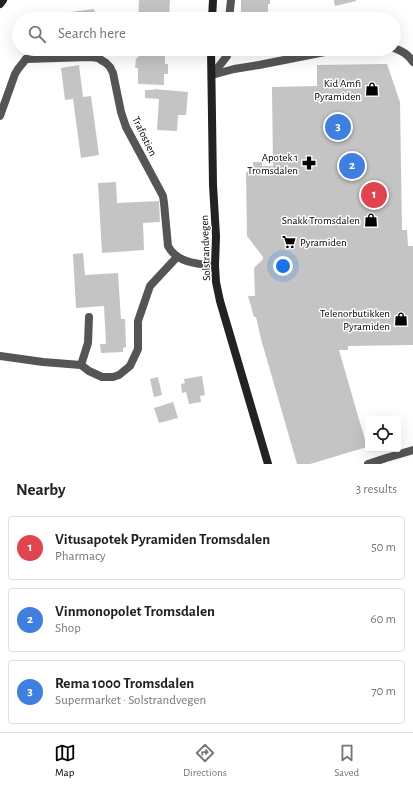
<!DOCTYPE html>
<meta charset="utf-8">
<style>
:root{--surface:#fff;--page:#f6f6f6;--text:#222;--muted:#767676;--line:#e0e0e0;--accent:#000}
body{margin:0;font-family:"Alegreya Sans",sans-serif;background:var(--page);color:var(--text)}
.controls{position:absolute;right:12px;bottom:12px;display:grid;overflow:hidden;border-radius:4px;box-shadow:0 4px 16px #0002}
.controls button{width:36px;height:36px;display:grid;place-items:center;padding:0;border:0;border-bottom:1px solid var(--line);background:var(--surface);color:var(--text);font:20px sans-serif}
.you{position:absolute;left:283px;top:266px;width:14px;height:14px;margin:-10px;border:3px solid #fff;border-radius:50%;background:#1a73e8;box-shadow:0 0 0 6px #1a73e833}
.badge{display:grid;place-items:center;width:26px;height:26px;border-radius:50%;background:var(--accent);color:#fff;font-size:13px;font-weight:700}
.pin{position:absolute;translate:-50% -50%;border:2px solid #fff;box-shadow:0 1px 4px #0006}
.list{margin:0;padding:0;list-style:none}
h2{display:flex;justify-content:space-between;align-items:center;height:52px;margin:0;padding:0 16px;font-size:17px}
h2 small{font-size:13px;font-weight:400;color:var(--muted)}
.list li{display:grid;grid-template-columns:26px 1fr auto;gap:12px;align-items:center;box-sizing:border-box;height:64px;margin:0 8px 8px;padding:0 8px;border:1px solid var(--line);border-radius:4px}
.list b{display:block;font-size:15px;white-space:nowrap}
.list p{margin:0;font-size:13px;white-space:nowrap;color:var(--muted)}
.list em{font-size:13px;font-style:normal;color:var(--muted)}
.icon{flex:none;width:22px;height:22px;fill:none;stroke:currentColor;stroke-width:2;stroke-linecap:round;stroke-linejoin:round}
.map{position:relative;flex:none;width:413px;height:464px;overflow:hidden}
.search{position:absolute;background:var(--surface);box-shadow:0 4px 16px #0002;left:12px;right:12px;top:12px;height:44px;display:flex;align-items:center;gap:10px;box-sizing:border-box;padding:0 14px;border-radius:22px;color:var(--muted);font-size:15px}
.sheet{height:268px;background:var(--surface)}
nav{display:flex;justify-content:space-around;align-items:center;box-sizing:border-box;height:56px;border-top:1px solid var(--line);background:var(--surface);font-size:11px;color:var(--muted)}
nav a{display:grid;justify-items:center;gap:2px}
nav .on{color:var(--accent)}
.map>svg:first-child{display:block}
.building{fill:#c4c4c4}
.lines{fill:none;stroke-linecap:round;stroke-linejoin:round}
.lane{stroke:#555;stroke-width:8}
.street{stroke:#555;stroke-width:8}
.secondary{stroke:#222;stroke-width:8}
.labels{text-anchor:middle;stroke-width:3;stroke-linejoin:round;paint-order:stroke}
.poi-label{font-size:11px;fill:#000;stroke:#fff;text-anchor:end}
.street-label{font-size:11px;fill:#000;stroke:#fff}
</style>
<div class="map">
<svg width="413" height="464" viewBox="0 0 413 464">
<rect width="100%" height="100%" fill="#fff"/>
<g class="building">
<polygon points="139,0 170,0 169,19 138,19"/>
<polygon points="241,0 270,0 270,4 268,4 268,15 260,16 260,19 241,19"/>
<polygon points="334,0 356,0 356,1 335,6"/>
<polygon points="94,9 96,19 71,19 70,12"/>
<polygon points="172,17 187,18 187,19 172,19"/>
<polygon points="148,49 158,49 157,53 165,54 165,64 168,64 168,74 164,74 164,85 138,84 138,68 135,68 136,58 138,58 139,53 148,53"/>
<polygon points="387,64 400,102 402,230 407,230 408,246 413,246 413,345 348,346 348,350 339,350 367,447 310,464 297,464 261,339 256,317 254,317 248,296 255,296 254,268 263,259 263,257 247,236 246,172 253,171 253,162 262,162 262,166 273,166 272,87 317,86 317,65"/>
<polygon points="79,65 83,97 91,96 99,155 81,158 73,99 65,100 61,68"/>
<polygon points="154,89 188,92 186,115 178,115 177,131 157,130 159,99 145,98 145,90 154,90"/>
<polygon points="116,182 117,203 159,201 160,222 143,223 144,250 102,253 98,183"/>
<polygon points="83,253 85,275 118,273 121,319 125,319 126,347 123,348 123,352 101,353 100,344 106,344 104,306 76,308 73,254"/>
<polygon points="202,376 205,395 200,396 201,402 189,404 186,392 182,393 181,384 185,383 184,379"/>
<polygon points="158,377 162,395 154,397 150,379"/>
<polygon points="173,402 178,418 159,423 154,408"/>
</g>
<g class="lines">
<g class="lane">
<polyline points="229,19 231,0"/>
<path d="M394,48C402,51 408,54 413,62"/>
<polyline points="213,74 227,56 228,49"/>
<polyline points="212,75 234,69 259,65 340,49"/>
<polyline points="0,116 15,74 18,69 26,59"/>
<polyline points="89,317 88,343 81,365 89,371 102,377 113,377 119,375 130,366 138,349 138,321 150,286 177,257"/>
<polyline points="0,356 43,362 81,365"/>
<polyline points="368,464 386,458 413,450"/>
</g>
<path class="street" d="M26,59L90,57L98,58L106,63L110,67L113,73L121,112L126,127L163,196L164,203L168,246C177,263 198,264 215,266"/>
<g class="secondary">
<polyline points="0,4 3,0"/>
<polyline points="212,19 213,0"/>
<polyline points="211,49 213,185 216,236 215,266 216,282 220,301 268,464"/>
</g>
</g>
<defs>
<g id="shop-bare" transform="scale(1.08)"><path d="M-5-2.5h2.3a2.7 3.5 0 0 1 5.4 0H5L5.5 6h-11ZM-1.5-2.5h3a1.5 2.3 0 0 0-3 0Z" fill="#000" stroke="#fff" stroke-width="2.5" paint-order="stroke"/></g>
<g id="pharmacy-bare" transform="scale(1.08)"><path d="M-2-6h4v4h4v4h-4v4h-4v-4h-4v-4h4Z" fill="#000" stroke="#fff" stroke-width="2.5" paint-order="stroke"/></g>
<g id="supermarket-bare" transform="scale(1.08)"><path d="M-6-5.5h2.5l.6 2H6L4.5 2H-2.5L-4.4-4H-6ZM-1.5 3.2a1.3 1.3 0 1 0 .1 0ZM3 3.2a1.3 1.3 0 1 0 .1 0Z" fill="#000" stroke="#fff" stroke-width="2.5" paint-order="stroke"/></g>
</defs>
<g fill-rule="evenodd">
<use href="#shop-bare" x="372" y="89"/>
<use href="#pharmacy-bare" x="309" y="163"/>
<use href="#shop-bare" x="371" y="220"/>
<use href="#supermarket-bare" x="289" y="242"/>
<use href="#shop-bare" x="401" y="319"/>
</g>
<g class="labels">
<g class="poi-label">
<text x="361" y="87">Kid Amfi<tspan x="361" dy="13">Pyramiden</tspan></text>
<text x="298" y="161">Apotek 1<tspan x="298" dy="13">Tromsdalen</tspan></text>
<text x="360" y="224">Snakk Tromsdalen</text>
<text x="300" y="246" text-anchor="start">Pyramiden</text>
<text x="390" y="317">Telenorbutikken<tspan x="390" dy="13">Pyramiden</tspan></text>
</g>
<g class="street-label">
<text transform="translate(145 136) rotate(64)" y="4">Trafostien</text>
<text transform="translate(205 248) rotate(-92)" y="4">Solstrandvegen</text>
</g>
</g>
</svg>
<div class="controls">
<button><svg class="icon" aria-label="locate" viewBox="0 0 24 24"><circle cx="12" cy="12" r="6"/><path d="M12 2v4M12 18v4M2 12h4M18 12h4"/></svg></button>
</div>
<div class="you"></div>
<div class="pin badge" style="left:374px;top:195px;background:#e0444e">1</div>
<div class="pin badge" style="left:352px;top:166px;background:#3f7fe0">2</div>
<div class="pin badge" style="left:338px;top:127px;background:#3f7fe0">3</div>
<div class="search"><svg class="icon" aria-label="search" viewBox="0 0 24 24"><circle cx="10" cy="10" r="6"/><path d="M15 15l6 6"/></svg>Search here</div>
</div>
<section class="sheet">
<h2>Nearby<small>3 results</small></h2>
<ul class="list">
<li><span class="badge" style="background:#e0444e">1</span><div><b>Vitusapotek Pyramiden Tromsdalen</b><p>Pharmacy</p></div><em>50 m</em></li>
<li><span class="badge" style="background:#3f7fe0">2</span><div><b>Vinmonopolet Tromsdalen</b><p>Shop</p></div><em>60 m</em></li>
<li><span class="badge" style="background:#3f7fe0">3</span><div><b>Rema 1000 Tromsdalen</b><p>Supermarket · Solstrandvegen</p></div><em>70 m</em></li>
</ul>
</section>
<nav>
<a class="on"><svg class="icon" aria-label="map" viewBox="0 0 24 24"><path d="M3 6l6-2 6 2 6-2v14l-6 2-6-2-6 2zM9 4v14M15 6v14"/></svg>Map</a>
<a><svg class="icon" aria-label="directions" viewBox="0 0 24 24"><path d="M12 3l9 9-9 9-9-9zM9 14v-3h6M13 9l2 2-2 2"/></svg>Directions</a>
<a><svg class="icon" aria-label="saved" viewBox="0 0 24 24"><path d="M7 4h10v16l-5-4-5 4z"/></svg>Saved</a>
</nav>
